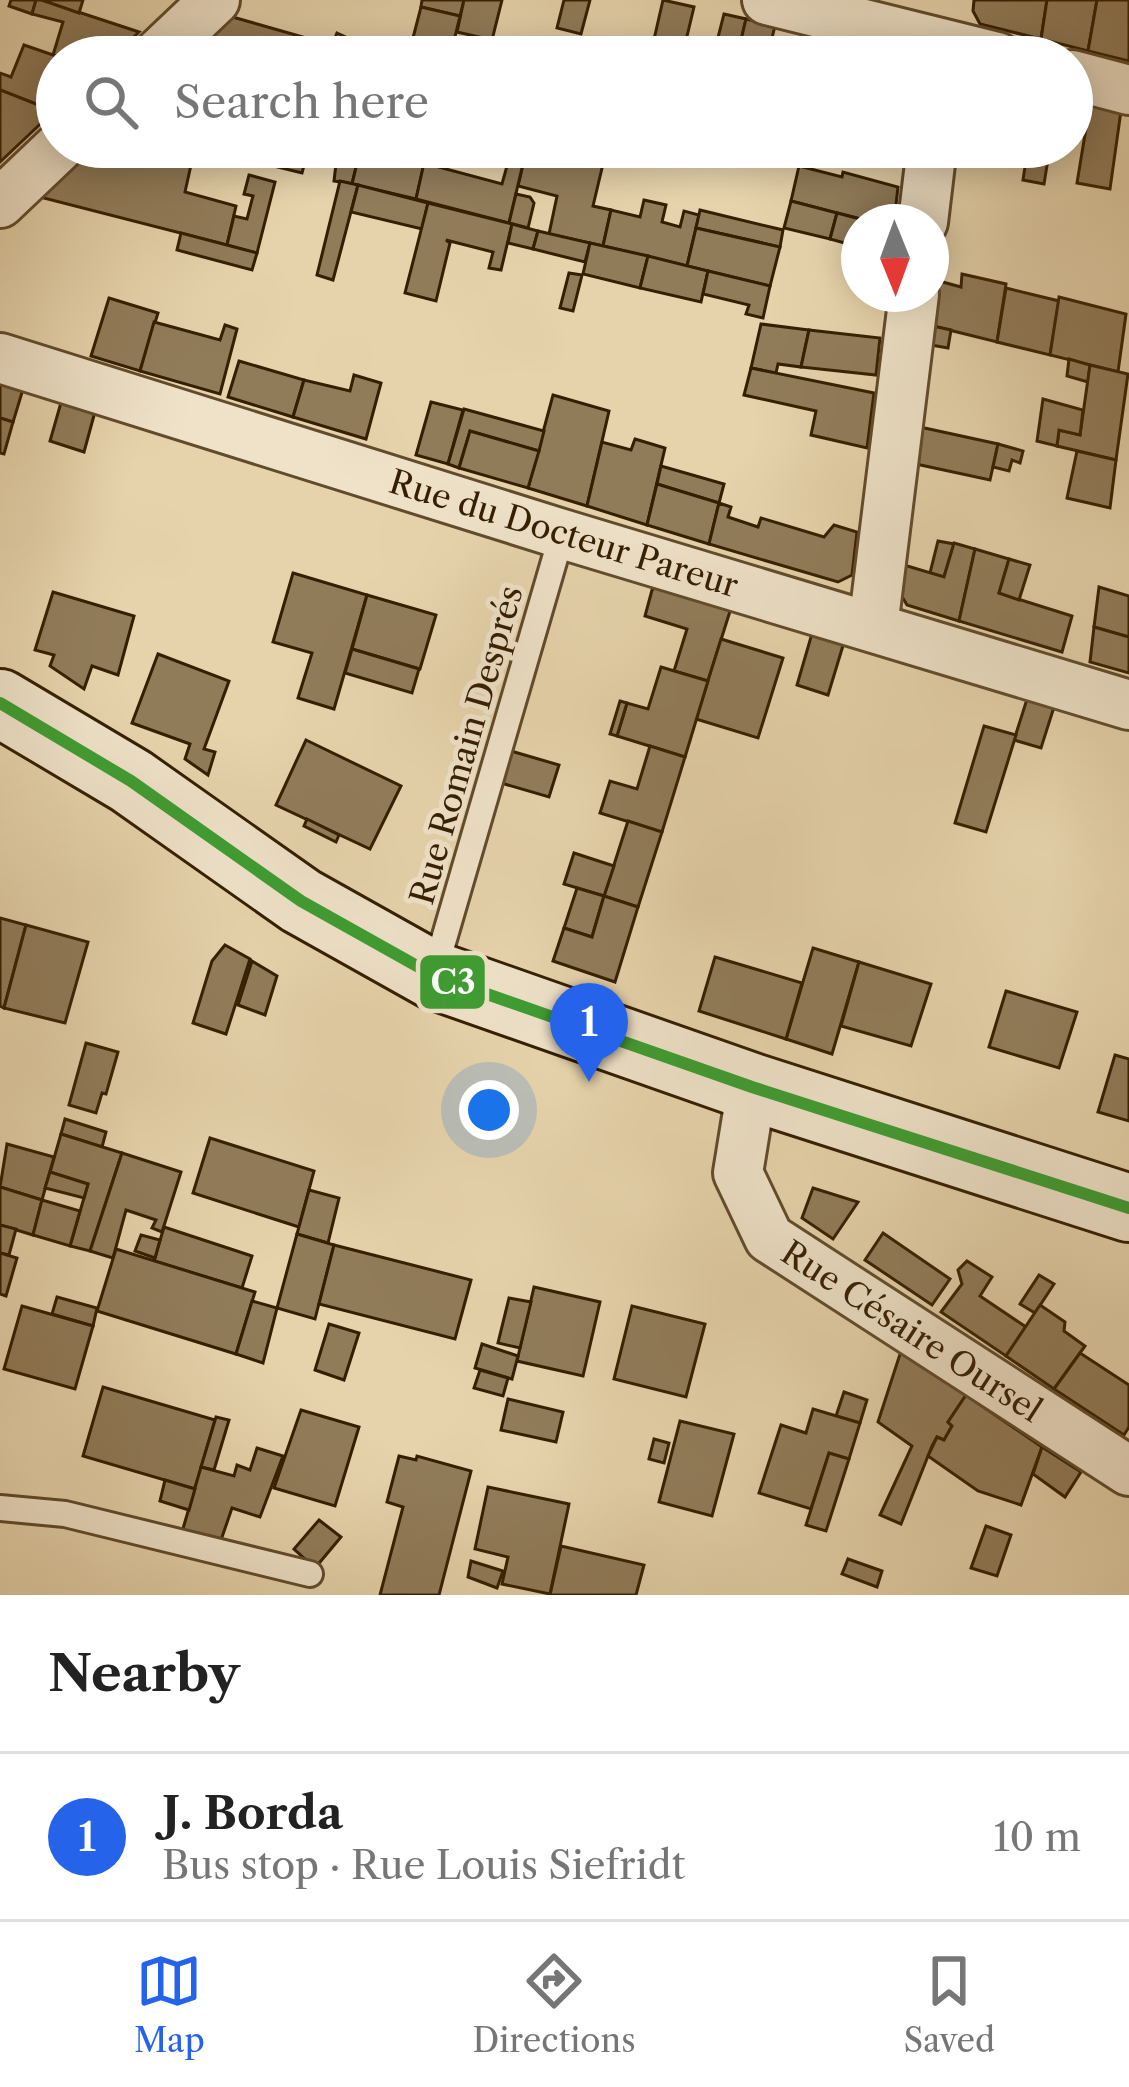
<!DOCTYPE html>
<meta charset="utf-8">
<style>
:root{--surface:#fff;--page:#f6f6f6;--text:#222;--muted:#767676;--line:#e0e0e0;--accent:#2563eb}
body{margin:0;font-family:"Libre Caslon Text",serif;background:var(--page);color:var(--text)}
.compass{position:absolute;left:841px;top:204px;width:108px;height:108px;border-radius:50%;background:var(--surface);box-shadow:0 6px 30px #0003;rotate:179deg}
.you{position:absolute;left:489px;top:1110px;width:42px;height:42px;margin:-30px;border:9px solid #fff;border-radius:50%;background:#1a73e8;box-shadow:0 0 0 18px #1a73e833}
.badge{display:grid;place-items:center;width:78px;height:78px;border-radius:50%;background:var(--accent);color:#fff;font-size:39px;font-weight:700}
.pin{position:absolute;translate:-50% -99px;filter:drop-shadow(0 3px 6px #0008)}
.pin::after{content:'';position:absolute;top:63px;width:42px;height:36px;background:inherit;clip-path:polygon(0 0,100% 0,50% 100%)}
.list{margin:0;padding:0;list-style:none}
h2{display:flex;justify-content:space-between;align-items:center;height:156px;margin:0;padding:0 48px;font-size:51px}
h2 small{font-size:39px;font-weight:400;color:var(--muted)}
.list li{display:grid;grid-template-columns:78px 1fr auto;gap:36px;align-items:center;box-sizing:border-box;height:168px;padding:0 48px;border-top:3px solid var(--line)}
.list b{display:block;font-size:45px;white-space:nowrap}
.list p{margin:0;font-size:39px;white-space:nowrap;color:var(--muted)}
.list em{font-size:39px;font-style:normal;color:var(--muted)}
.icon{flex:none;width:66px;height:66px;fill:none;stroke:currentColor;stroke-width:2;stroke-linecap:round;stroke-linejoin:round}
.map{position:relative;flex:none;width:1129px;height:1595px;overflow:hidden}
.search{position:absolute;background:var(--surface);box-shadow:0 6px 30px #0003;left:36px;right:36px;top:36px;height:132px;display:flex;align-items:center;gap:30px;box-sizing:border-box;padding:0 42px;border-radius:66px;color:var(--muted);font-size:45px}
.sheet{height:324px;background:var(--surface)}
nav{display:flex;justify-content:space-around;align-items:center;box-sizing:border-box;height:168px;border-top:3px solid var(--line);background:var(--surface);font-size:33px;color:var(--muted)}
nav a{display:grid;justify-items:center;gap:6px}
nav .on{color:var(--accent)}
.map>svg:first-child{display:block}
.building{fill:#917c5a;stroke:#351e01;stroke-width:3}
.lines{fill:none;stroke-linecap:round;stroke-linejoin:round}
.lane-casing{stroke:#614b2c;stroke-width:30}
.street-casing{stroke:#614b2c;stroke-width:54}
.secondary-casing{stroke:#351e01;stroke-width:72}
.lane{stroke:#efe2c9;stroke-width:24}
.street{stroke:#efe2c9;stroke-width:48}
.secondary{stroke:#efe2c9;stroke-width:66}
.bus-1-casing{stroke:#efe2c9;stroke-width:21}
.bus-1{stroke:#3e9d32;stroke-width:12}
.labels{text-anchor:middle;stroke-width:10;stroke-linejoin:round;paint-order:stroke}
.street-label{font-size:33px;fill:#351e01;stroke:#efe2c9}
.line-badge{stroke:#efe2c9;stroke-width:4.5}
.badge-label{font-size:33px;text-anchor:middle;font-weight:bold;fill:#fff}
</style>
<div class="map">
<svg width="1129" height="1595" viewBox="0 0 1129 1595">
<rect width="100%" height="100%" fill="#e6d3ac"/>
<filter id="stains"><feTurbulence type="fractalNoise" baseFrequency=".00167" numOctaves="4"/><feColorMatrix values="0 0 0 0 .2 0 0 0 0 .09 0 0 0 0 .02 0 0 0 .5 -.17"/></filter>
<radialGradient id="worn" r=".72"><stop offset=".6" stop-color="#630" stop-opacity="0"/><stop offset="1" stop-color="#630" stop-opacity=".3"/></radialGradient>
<g class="building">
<polygon points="11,0 36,0 32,14 9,6"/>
<polygon points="36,0 42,0 139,32 113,57 59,57 53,55 63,22 32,14"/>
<polygon points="42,0 83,0 79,13"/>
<polygon points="422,0 464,0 460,16 421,7"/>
<polygon points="464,0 502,0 492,40 457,32"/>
<polygon points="564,0 590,0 581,34 557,28"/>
<polygon points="663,0 694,7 682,57 650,57"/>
<polygon points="974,0 1047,0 1041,39 980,24 973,11"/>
<polygon points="1047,0 1097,0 1088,51 1041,39"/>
<polygon points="1097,0 1129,0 1129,61 1088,51"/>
<polygon points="421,7 460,16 450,57 408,57"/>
<polygon points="724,14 746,19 737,57 713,57"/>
<polygon points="229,16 331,45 327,57 232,57 195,47"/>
<polygon points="746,19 775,26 767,57 737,57"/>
<polygon points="337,33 350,39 343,57 327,57"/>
<polygon points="828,39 876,51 874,57 824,57"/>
<polygon points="24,45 59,57 54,111 0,90 0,73 11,77"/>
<polygon points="0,90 54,111 0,162"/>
<polygon points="1090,104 1121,111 1110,189 1077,183"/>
<polygon points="88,147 195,147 185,192 236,206 227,245 36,196"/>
<polygon points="252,147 309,147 302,173 249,160"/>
<polygon points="338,147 361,147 352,184 334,181"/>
<polygon points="361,147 428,147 416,199 352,184"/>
<polygon points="527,147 607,147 593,206 611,210 603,246 549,234 557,196 518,186"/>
<polygon points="1028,147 1050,147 1044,184 1023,180"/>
<polygon points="512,148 526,151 509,223 416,199 424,163 502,184"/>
<polygon points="799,166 842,177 843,172 898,187 894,222 872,222 791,201"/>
<polygon points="249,175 275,182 257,253 227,245 234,216 247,219 253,196 244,194"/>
<polygon points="340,181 358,185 333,280 317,275"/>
<polygon points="358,185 428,203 422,229 351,212"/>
<polygon points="516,194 530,197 534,203 528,228 509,223"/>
<polygon points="644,200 666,205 662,222 680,227 684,211 699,215 687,266 603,246 611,210 640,217"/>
<polygon points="791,201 837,213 830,239 784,228"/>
<polygon points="428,203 512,224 501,270 489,268 493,252 446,240 450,243 436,301 405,293"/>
<polygon points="700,210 783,230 780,247 696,228"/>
<polygon points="837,213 872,222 859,222 859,247 830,239"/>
<polygon points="512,224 538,231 533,249 508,243"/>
<polygon points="696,228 780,247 770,286 687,266"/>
<polygon points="538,231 590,243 585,262 533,249"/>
<polygon points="181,233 257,253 252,270 177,250"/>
<polygon points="590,243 648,256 640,288 583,274"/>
<polygon points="648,256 708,271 701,302 640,288"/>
<polygon points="708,271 770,286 763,318 746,314 749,305 703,294"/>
<polygon points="569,273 582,275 573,311 560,308"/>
<polygon points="962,274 1006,284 997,342 933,326 939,281 961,287"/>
<polygon points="1006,288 1059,301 1050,355 997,342"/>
<polygon points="1059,297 1126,314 1118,372 1050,355"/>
<polygon points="109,298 158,313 140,371 91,356"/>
<polygon points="154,322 220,340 225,325 237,329 220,394 140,371"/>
<polygon points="761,324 809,330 801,367 778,364 776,373 751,368"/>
<polygon points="933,326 951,330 948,348 931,345"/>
<polygon points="809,330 880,338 876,375 801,367"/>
<polygon points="1069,359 1090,365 1088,382 1067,376"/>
<polygon points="239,361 304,380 293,417 228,397"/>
<polygon points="1090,365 1128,374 1116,460 1057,446 1059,430 1080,435"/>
<polygon points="751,368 874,393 867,448 811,435 816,411 744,395"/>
<polygon points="354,375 381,383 366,439 293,417 304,380 350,391"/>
<polygon points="0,379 24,386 13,422 0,418"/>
<polygon points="553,395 609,411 587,506 528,488"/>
<polygon points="62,399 96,408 84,452 50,441"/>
<polygon points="1043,399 1083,410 1080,435 1059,430 1057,446 1037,441"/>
<polygon points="431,402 463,410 448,464 416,455"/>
<polygon points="464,409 544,431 539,451 470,431 459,468 448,464"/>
<polygon points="0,418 13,422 4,454 0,453"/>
<polygon points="920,427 998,444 990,480 916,464"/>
<polygon points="470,431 539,451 528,488 459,468"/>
<polygon points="635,439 665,448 647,525 587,506 602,442 631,450"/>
<polygon points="998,444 1023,451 1020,463 1012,460 1009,471 993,467"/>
<polygon points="1077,451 1116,460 1110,508 1067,498"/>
<polygon points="661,466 724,484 719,503 657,484"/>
<polygon points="657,484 719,503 709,544 647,525"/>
<polygon points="719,503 731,507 728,517 758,527 761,518 824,537 834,525 857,532 852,575 838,582 709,544"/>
<polygon points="938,541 954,544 944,577 930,573"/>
<polygon points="954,543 975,549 959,621 907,605 901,595 904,565 944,577"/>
<polygon points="975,549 1009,559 999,593 1072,616 1062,652 959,621"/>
<polygon points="1009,559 1030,565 1019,600 999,593"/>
<polygon points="293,573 367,595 334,709 298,698 312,653 273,642"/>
<polygon points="662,583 732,605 708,681 674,671 687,629 645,616 652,590"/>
<polygon points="1099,587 1129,596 1129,637 1094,627"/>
<polygon points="53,592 134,616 118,675 92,666 84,689 50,666 54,655 35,650"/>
<polygon points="367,595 436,615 420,669 352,649"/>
<polygon points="1094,627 1129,637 1129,673 1090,662"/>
<polygon points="813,630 845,639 828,695 797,685"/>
<polygon points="721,639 783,658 758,738 696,719"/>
<polygon points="352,649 419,669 412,693 345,673"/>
<polygon points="158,654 229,681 204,749 215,752 208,775 185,759 190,744 132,723"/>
<polygon points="661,667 708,681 685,757 617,736 627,703 648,709"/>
<polygon points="1028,696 1055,704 1041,748 1014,740"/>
<polygon points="620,701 627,703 617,736 610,734"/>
<polygon points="984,726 1016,735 986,832 955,823"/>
<polygon points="306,740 401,786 370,849 276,805"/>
<polygon points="650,746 685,757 662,832 600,813 610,781 637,789"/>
<polygon points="511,751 559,765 549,797 501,783"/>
<polygon points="307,819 339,835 336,842 304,826"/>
<polygon points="628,821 662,832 638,907 604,896"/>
<polygon points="574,853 614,866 604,896 564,884"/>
<polygon points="577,888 604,896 592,937 564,928"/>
<polygon points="604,896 638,907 615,982 553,961 564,928 592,937"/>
<polygon points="0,918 26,925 4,1008 0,1006"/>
<polygon points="26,925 88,942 65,1023 4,1008"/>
<polygon points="225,945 250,959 226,1034 193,1023 212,961"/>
<polygon points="813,948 859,962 832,1054 786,1039"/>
<polygon points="715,957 802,983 786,1039 699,1011"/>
<polygon points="252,961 277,976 265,1015 238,1005"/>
<polygon points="859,962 931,984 911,1046 841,1026"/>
<polygon points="1006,991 1077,1012 1059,1068 989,1047"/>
<polygon points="86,1043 118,1052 106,1094 102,1093 96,1113 69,1105"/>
<polygon points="1115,1055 1129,1059 1129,1121 1098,1112"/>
<polygon points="65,1119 106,1132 102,1147 61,1134"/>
<polygon points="61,1134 122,1153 90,1251 70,1246 88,1184 50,1172"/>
<polygon points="210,1138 314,1171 299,1227 193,1193"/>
<polygon points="7,1144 54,1157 42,1200 0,1187"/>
<polygon points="122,1153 181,1172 162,1232 152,1228 156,1220 126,1210 113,1258 90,1251"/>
<polygon points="50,1172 88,1184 84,1198 45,1188"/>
<polygon points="0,1187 42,1200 33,1235 0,1225"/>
<polygon points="813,1188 858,1202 833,1239 802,1218"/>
<polygon points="309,1190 339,1198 328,1243 297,1234"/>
<polygon points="42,1200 80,1211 70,1246 33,1235"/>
<polygon points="0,1225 16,1229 9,1255 0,1253"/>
<polygon points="164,1227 252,1256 242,1288 154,1261"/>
<polygon points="883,1233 950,1279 932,1305 865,1260"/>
<polygon points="297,1234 334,1245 315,1319 277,1308"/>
<polygon points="141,1235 160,1240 155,1258 135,1251"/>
<polygon points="334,1245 471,1280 455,1339 319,1304"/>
<polygon points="116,1249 255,1292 236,1354 97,1311"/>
<polygon points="0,1253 17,1258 6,1296 0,1294"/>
<polygon points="967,1261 992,1277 980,1296 1026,1327 1006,1356 941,1312 962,1284 958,1270"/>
<polygon points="1039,1275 1054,1284 1035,1313 1020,1304"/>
<polygon points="534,1287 600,1302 583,1376 517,1361"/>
<polygon points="57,1297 97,1308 93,1326 52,1314"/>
<polygon points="509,1298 531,1302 520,1348 498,1343"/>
<polygon points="252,1301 277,1308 263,1363 236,1354"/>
<polygon points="1040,1305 1065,1322 1064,1331 1085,1346 1054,1389 1006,1356"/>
<polygon points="22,1306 93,1326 75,1389 4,1369"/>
<polygon points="632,1306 705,1324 686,1397 614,1379"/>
<polygon points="329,1324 359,1333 344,1380 315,1370"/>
<polygon points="482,1344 518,1356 512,1379 475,1368"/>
<polygon points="901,1351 966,1395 948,1422 952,1426 944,1440 937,1437 932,1446 901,1524 880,1515 912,1446 878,1422"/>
<polygon points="1080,1353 1129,1385 1129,1427 1124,1435 1054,1389"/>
<polygon points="480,1370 508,1378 503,1396 474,1388"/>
<polygon points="103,1387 215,1420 195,1489 83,1456"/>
<polygon points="844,1392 867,1400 860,1423 836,1416"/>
<polygon points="966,1395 1042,1447 1021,1505 978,1491 928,1456 937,1437 944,1440 952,1426 948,1422"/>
<polygon points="508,1399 563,1412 556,1442 501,1430"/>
<polygon points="813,1409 860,1423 849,1459 829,1453 811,1509 759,1493 781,1425 806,1433"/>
<polygon points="301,1410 359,1427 335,1506 274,1488"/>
<polygon points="216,1417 229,1420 214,1470 201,1467"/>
<polygon points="680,1421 734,1434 712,1516 659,1502"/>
<polygon points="654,1439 669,1443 664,1463 649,1459"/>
<polygon points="1042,1447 1081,1472 1065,1497 1033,1474"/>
<polygon points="257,1448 283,1456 260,1517 232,1508 220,1543 182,1532 201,1467 234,1476 237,1465 250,1470"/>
<polygon points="829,1453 849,1459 826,1531 806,1525"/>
<polygon points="399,1456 416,1460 417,1456 471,1471 439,1595 380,1595 403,1507 387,1502"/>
<polygon points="165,1480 195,1489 189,1510 160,1501"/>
<polygon points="488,1487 569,1504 550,1594 502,1584 508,1557 475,1549"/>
<polygon points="319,1520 341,1537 315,1568 294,1549"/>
<polygon points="986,1526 1011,1535 997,1576 971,1568"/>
<polygon points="561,1546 644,1565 636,1595 550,1595"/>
<polygon points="848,1559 882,1571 877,1587 842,1574"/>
<polygon points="471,1561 503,1571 497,1588 468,1577"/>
</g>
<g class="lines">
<g class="lane-casing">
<g id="lane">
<polyline points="435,970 562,534"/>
<polyline points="0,1508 65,1514 310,1574"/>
</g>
</g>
<g class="street-casing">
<g id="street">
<polyline points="767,0 997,57"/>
<polyline points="155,57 215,0"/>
<polyline points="1072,75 1129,90"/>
<polyline points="0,203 59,147"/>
<polyline points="923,222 932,147"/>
<polyline points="0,358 562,534 1129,705"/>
<polyline points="873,627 914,294"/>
<polyline points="752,1087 738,1173 769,1238 1129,1471"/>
</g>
</g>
<g class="secondary-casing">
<polyline id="secondary" points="0,703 131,781 301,901 433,975 752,1087 1129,1208"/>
</g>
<use href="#lane" class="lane"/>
<use href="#street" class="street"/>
<use href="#secondary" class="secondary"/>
<g class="bus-1-casing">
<polyline id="bus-1" points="0,703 131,781 301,901 433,975 752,1087 1129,1208"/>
</g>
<use href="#bus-1" class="bus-1"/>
</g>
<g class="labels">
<g class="street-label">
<text transform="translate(564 533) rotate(17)" y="12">Rue du Docteur Pareur</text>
<text transform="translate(466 745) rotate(-74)" y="12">Rue Romain Després</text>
<text transform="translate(912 1331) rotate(33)" y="12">Rue Césaire Oursel</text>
</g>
</g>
<rect class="line-badge" x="418" y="953" width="69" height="58" rx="12" fill="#3e9d32"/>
<g class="badge-label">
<text x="453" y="994">C3</text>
</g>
<rect width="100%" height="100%" filter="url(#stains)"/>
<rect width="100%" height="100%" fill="url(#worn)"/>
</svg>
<svg class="compass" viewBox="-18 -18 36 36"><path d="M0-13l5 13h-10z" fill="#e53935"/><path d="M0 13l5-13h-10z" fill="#767676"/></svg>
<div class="you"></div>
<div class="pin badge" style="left:589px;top:1082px">1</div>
<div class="search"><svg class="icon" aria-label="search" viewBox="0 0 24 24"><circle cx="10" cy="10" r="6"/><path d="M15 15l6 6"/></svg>Search here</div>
</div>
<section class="sheet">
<h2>Nearby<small></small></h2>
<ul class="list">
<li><span class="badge">1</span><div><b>J. Borda</b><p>Bus stop · Rue Louis Siefridt</p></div><em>10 m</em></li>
</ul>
</section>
<nav>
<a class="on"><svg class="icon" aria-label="map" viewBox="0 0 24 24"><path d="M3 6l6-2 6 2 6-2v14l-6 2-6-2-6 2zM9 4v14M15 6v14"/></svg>Map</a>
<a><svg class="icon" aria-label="directions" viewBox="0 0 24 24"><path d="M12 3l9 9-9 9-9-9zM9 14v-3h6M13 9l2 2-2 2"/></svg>Directions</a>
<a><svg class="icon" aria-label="saved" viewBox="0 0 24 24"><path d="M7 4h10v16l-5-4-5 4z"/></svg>Saved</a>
</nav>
